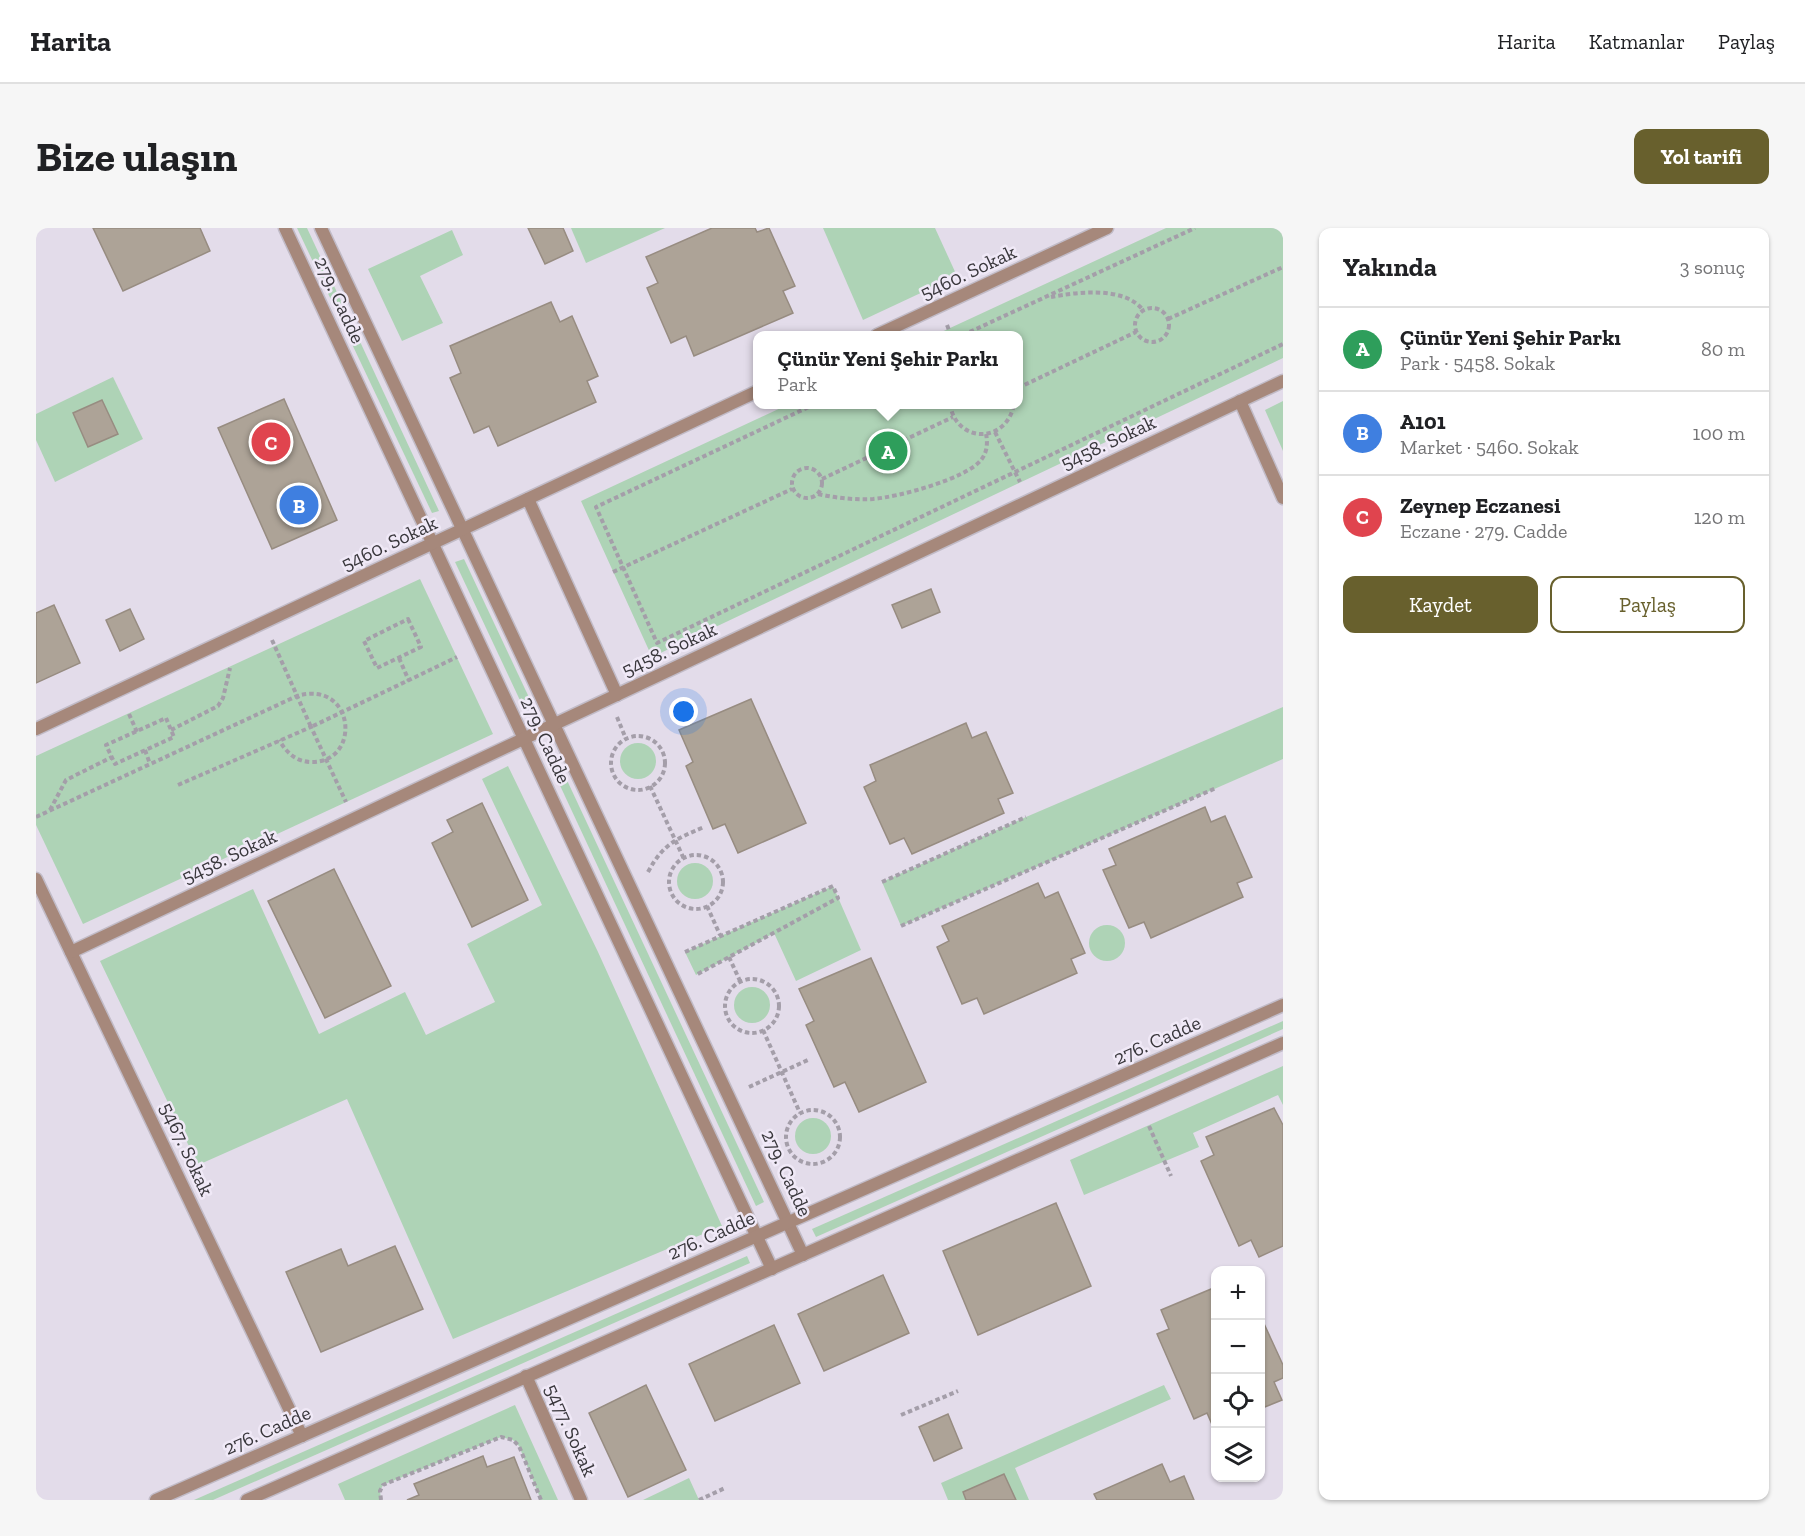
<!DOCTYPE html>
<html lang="tr">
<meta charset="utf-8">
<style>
:root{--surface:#fff;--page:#f6f6f6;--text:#202124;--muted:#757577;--line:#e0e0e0;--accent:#68602d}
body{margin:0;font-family:"Zilla Slab",serif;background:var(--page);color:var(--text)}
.controls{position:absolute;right:18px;bottom:18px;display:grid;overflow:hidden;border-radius:12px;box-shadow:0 2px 4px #0004}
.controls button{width:54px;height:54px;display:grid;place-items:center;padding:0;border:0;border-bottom:2px solid var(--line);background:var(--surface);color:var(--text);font:30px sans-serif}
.you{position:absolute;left:648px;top:484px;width:21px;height:21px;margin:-15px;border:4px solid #fff;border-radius:50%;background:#1a73e8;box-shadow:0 0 0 9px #1a73e833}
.badge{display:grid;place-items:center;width:39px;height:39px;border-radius:50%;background:var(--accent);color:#fff;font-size:20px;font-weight:700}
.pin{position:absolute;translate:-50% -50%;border:3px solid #fff;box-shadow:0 2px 6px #0006}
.popup{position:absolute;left:717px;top:103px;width:270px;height:78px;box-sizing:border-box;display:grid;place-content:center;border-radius:12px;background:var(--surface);filter:drop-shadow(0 2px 4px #0005);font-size:20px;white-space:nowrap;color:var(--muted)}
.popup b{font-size:22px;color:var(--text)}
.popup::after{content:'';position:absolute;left:50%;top:100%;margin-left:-12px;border:12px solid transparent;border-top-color:var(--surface)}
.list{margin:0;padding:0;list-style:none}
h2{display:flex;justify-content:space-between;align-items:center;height:78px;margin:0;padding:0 24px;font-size:26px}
h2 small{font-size:20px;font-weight:400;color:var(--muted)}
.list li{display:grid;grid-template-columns:39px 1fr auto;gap:18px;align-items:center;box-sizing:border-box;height:84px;padding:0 24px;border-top:2px solid var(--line)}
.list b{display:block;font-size:22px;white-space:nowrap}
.list p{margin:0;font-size:20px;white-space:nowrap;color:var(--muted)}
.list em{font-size:20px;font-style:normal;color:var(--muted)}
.actions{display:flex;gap:12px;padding:18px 24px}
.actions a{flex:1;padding:14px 0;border:2px solid var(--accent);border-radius:12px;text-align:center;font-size:21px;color:var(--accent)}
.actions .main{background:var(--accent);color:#fff}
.icon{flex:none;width:33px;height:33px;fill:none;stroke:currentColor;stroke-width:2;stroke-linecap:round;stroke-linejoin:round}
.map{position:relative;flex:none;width:1247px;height:1272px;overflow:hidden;border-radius:12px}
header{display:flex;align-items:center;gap:36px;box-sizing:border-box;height:84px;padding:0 30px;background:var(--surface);border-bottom:2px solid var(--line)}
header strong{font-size:28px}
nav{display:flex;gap:33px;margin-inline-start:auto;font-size:21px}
.intro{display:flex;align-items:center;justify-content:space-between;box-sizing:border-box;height:144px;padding:0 36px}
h1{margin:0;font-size:42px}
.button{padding:15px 27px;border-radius:12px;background:var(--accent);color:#fff;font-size:21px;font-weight:700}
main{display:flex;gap:36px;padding:0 36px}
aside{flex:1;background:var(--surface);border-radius:12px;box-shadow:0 2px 4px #0004}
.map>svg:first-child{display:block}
.green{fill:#aed3b6}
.building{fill:#ada397;stroke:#978c81;stroke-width:1.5}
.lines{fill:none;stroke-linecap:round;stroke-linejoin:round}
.lane-casing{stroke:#c1bbc7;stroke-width:15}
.street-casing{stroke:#c1bbc7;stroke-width:15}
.path{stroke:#a49ea9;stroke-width:4;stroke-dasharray:4.5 3;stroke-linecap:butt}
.lane{stroke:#a6887b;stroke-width:12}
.street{stroke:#a6887b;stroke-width:12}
.labels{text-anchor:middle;stroke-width:5;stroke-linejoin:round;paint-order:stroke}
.street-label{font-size:20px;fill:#39373c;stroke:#f0e9f7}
</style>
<header>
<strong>Harita</strong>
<nav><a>Harita</a><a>Katmanlar</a><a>Paylaş</a></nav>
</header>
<div class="intro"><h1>Bize ulaşın</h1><a class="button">Yol tarifi</a></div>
<main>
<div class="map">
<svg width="1247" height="1272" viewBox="0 0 1247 1272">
<rect width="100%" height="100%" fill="#e3dcea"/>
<g class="green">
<polygon points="261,0 271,0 403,283 396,285"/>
<polygon points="535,0 629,0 550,35"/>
<polygon points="787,0 899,0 921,48 827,92"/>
<polygon points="1130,0 1247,0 1247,130 616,429 545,273 751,177 982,176 982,107 899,107"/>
<polygon points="416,2 427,27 384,48 407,95 366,113 332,41"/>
<polygon points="77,149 107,211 19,254 0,212 0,186"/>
<polygon points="1247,173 1247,223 1229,182"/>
<polygon points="428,331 498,480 489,483 419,334"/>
<polygon points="384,351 457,506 47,696 0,597 0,528"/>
<polygon points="1247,479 1247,531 865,698 846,654 990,589"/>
<circle cx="602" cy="533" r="18"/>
<polygon points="515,518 728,974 720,978 507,521"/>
<polygon points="472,538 562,724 686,998 417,1111 311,871 162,937 64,733 217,661 283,806 369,764 390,807 459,774 431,716 506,677 446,551"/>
<circle cx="659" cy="653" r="18"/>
<polygon points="797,658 825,722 760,753 738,705 660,747 649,724"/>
<circle cx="1071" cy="715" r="18"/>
<circle cx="716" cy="777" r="18"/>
<polygon points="1247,793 1247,801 780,1009 776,1001"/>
<polygon points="1247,838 1247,877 1242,867 1157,905 1163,919 1048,967 1034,932"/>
<circle cx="777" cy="908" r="18"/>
<polygon points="711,1028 714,1035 177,1272 158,1272"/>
<polygon points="1128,1157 1135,1171 979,1240 993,1272 912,1272 905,1255"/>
<polygon points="479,1177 522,1272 505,1272 483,1218 477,1212 465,1209 354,1254 347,1257 344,1263 345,1272 309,1272 302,1256"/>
<polygon points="653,1250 663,1272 607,1272"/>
</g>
<g class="building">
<polygon points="57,0 164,0 174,23 87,63"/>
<polygon points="492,0 527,0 537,23 509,36"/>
<polygon points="676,0 719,0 721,4 733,0 759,58 747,63 757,85 658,128 650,108 635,115 611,60 622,55 610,29"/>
<polygon points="515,74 524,94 536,88 562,148 551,153 560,174 462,218 453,198 438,205 414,150 425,145 414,118"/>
<polygon points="248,171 301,292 236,321 182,200"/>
<polygon points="66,172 82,206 52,219 37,185"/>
<polygon points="895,361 904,384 866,400 856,377"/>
<polygon points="18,377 44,435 0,455 0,385"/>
<polygon points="94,381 108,411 84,423 70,392"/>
<polygon points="715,471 770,595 702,625 689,596 677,601 650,538 657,534 643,502"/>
<polygon points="930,495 936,510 950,504 977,565 962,571 968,585 876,626 868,610 854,616 828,559 840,553 834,537"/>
<polygon points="446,575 492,672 436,699 396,615 417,604 411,592"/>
<polygon points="1169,579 1175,594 1189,588 1216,649 1201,655 1207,669 1115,710 1108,694 1093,700 1067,642 1080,637 1073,621"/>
<polygon points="298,641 355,758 289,790 232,673"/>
<polygon points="1002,655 1009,670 1022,664 1049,725 1035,731 1041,745 948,786 941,770 926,776 901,719 913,713 906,698"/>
<polygon points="835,730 890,854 823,884 809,854 798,859 770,797 778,793 763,761"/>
<polygon points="1238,880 1247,897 1247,1018 1223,1029 1215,1012 1203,1018 1165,933 1178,927 1170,909"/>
<polygon points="1020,975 1055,1058 942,1107 907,1023"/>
<polygon points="359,1018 387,1081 285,1124 250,1044 305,1021 312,1038"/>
<polygon points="847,1047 873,1105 788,1143 762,1086"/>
<polygon points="1180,1059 1180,1201 1178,1201 1171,1185 1158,1191 1121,1106 1133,1101 1125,1082"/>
<polygon points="1224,1087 1247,1137 1247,1150 1238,1154 1246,1172 1224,1181"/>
<polygon points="738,1097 764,1155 679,1193 653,1136"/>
<polygon points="610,1157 650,1242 592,1269 553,1185"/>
<polygon points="912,1186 926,1220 898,1233 883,1199"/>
<polygon points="447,1228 451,1239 478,1229 495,1272 371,1272 383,1267 378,1256"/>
<polygon points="1126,1236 1134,1254 1148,1248 1158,1272 1061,1272 1058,1266"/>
<polygon points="968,1246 980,1272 930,1272 927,1264"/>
</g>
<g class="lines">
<g class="lane-casing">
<g id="lane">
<polyline points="1204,173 1247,270"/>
<polyline points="492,271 581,467"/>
</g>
</g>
<g class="street-casing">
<g id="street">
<polyline points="249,0 736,1041"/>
<polyline points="285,0 767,1027"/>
<polyline points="841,107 1071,0"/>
<polyline points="0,501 722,163"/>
<polyline points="0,651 266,1208"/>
<polyline points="35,724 1247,153"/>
<polyline points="490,1148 545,1272"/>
<polyline points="120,1272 1247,777"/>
<polyline points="211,1272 1247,815"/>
</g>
</g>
<g class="path">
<path d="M1015,69C1041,64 1088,58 1107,82"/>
<circle cx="1116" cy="97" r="17"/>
<polyline points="1132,91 1247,39"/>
<polyline points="911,97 915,107"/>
<polyline points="927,107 1159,0"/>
<polyline points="982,160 1100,104"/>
<polyline points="779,176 560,279 621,415 1247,116"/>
<path d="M914,176C920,216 971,216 978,176"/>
<polyline points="959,204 984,254"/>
<circle cx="771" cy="255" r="15"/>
<polyline points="786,251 917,189"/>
<path d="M782,266C800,270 819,272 837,271C862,269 930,251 945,232C951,225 952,215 950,206"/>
<polyline points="577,344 756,261"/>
<polygon points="372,391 385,419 341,440 328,413"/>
<polyline points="236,412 275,499 421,429"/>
<polyline points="363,430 373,453"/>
<polyline points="93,486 101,504"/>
<polyline points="581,489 590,511"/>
<polygon points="130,490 138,509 79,536 70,517"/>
<polyline points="135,502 182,478 187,470 194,440"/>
<circle cx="602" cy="535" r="27"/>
<polyline points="109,522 114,536"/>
<polyline points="142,557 275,499 310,574"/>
<polyline points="614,558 648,631"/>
<polyline points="14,582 30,552 76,529"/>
<path d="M0,589L261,468C319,451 326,534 276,534C260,534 251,525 243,512"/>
<circle cx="660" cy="654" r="27"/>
<path d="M612,644C627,616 640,611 668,599"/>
<polyline points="846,654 990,589"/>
<polyline points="671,678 684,707"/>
<polyline points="865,698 1180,560"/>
<polyline points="649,724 797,658 802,670 660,747"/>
<polyline points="693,729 704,753"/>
<circle cx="716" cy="778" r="27"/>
<polyline points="727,802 764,885"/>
<polyline points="713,859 774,831"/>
<circle cx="777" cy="909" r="27"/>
<polyline points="1113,898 1135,948"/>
<polyline points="865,1187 922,1163"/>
<polyline points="345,1272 344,1263 347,1257 354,1254 465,1209 477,1212 483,1218 505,1272"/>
<polyline points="663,1272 689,1260"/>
</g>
<use href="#lane" class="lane"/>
<use href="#street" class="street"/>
</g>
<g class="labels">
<g class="street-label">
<text transform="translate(932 44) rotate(-25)" y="7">5460. Sokak</text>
<text transform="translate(304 72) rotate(65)" y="7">279. Cadde</text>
<text transform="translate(1072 214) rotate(-25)" y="7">5458. Sokak</text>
<text transform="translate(353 315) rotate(-25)" y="7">5460. Sokak</text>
<text transform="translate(633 421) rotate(-25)" y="7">5458. Sokak</text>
<text transform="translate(510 512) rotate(65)" y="7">279. Cadde</text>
<text transform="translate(193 628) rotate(-25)" y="7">5458. Sokak</text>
<text transform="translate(1121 812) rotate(-24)" y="7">276. Cadde</text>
<text transform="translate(151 921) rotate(65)" y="7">5467. Sokak</text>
<text transform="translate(751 945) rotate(65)" y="7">279. Cadde</text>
<text transform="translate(675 1007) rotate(-24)" y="7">276. Cadde</text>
<text transform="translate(231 1202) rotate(-24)" y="7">276. Cadde</text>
<text transform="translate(535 1202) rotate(66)" y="7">5477. Sokak</text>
</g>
</g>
</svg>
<div class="controls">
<button>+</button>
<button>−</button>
<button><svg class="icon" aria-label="locate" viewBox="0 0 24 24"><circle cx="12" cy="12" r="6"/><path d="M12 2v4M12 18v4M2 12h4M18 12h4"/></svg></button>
<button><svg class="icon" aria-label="layers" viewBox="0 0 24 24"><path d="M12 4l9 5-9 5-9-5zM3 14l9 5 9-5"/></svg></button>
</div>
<div class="you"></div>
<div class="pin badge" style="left:852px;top:223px;background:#2e9e5b">A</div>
<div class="popup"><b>Çünür Yeni Şehir Parkı</b>Park</div>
<div class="pin badge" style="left:263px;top:277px;background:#3f7fe0">B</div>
<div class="pin badge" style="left:235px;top:214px;background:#e0444e">C</div>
</div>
<aside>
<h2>Yakında<small>3 sonuç</small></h2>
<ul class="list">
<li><span class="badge" style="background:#2e9e5b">A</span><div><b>Çünür Yeni Şehir Parkı</b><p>Park · 5458. Sokak</p></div><em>80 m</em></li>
<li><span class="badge" style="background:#3f7fe0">B</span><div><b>A101</b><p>Market · 5460. Sokak</p></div><em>100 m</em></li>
<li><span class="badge" style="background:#e0444e">C</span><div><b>Zeynep Eczanesi</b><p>Eczane · 279. Cadde</p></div><em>120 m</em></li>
</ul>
<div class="actions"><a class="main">Kaydet</a><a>Paylaş</a></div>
</aside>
</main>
